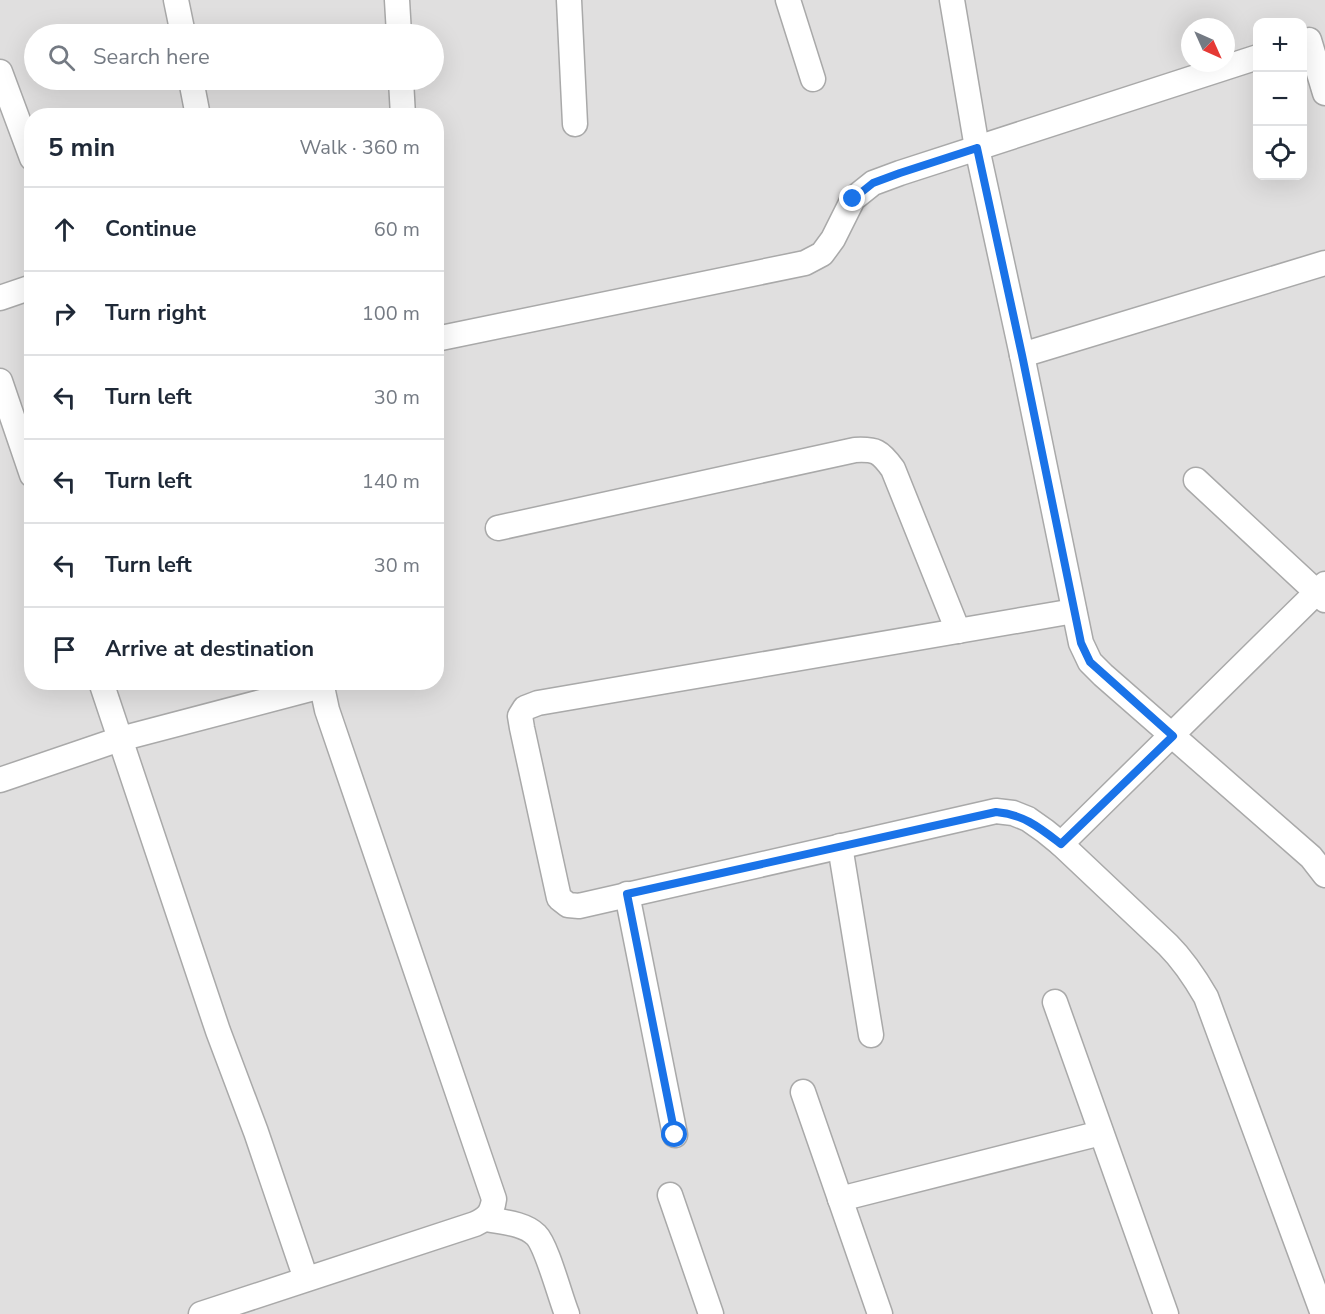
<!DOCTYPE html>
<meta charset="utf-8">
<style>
:root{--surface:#fff;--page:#f2f2f3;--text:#1f2937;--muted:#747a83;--line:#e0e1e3}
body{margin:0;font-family:"Nunito Sans",sans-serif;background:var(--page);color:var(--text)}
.controls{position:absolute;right:18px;top:18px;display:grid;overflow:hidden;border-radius:12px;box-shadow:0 6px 24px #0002}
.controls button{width:54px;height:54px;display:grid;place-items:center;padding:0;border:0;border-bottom:2px solid var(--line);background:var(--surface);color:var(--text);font:30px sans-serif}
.compass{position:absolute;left:1181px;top:18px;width:54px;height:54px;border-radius:50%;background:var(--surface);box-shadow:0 6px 24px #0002;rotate:135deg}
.stop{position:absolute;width:18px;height:18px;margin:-14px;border:4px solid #1a73e8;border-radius:50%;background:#fff}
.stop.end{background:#1a73e8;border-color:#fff;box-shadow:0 2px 6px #0008}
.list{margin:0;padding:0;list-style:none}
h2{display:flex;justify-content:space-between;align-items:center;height:78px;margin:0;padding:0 24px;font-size:26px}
h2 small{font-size:20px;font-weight:400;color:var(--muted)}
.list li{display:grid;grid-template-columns:39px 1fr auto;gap:18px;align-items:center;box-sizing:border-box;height:84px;padding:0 24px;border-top:2px solid var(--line)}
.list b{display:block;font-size:22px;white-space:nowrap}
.list em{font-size:20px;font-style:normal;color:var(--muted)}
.icon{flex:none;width:33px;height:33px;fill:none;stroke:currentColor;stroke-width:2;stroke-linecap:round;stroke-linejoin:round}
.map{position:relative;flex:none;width:1325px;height:1314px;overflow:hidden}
.search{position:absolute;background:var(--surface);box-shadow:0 6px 24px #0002;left:24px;top:24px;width:420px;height:66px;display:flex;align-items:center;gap:15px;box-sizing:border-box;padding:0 21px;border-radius:33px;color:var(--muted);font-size:22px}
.panel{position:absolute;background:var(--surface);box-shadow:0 6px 24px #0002;left:24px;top:108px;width:420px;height:582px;border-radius:24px}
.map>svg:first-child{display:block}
.residential{fill:#e0dfdf;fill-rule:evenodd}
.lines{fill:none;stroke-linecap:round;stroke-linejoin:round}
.street-casing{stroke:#a9a9a9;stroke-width:27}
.street{stroke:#fff;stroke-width:24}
.route{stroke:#1a73e8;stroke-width:8}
</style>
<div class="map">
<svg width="1325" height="1314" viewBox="0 0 1325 1314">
<rect width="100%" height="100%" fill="#f2efe9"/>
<path class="residential" d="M0,0H1325V1314H0ZM1258,22H1302V176H1258ZM1190,27H1226V63H1190ZM34,34H434V80H34ZM32,116H436V682H32Z"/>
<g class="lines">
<g class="street-casing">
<g id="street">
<polyline points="176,0 183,34"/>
<polyline points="397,0 399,34"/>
<polyline points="569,0 575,124"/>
<polyline points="788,0 813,79"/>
<polyline points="952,0 977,148 1022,355 1081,643 1090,662 1103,675 1311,857 1325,875"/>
<polyline points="1309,40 1325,93"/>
<polyline points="0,72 32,158"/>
<polyline points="191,80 198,116"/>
<polyline points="401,80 403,116"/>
<polyline points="0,298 32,287"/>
<polyline points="436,339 805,263 822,254 833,239 853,199 873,183 900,173 1258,57"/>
<polyline points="1022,355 1325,263"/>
<polyline points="0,381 32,475"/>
<polyline points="1196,480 1325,600"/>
<path d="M498,528L855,450C876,449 880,451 893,469L958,631"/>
<path d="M1074,611L538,703L525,708L520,716L522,728L559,898L568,905L579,906L996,811L1013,813L1028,819L1045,831L1061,844L1168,945C1184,961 1195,978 1206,997L1323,1314"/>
<polyline points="101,682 218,1031 256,1132 306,1279"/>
<polyline points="0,780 120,739 322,686"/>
<polyline points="1061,844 1325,584"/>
<polyline points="840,846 871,1035"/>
<polyline points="627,894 675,1135"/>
<polyline points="1055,1002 1166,1314"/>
<polyline points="803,1092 880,1314"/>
<polyline points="670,1195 711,1314"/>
<polyline points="840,1199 1101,1133"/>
<path d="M486,1219C501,1222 524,1223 536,1235C547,1246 560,1297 567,1314"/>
<path d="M201,1314L475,1224C488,1218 492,1213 494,1199L327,710L321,682"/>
</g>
</g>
<use href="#street" class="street"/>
</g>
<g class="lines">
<path class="route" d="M675,1135L627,894L996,812C1023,814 1040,828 1061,844L1173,736L1090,662L1081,643L1022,355L977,148L900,173L873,183L853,199"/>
</g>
</svg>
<div class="controls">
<button>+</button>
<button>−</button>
<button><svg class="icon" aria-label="locate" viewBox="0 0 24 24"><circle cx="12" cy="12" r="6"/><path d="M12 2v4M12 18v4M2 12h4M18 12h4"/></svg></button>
</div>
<svg class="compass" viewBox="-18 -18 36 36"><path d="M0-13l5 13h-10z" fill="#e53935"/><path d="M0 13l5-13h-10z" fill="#747a83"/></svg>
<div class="stop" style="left:675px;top:1135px"></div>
<div class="stop end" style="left:853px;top:199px"></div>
<div class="search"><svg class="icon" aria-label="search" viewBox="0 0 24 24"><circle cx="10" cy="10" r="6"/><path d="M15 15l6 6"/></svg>Search here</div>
<section class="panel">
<h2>5 min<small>Walk · 360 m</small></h2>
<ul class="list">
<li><svg class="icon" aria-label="ahead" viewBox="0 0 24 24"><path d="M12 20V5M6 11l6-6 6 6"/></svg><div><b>Continue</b></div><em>60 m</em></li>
<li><svg class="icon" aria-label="right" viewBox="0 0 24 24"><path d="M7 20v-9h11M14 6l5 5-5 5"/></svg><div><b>Turn right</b></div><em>100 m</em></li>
<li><svg class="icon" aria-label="left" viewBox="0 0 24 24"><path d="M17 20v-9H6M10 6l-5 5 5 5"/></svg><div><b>Turn left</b></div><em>30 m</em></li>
<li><svg class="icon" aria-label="left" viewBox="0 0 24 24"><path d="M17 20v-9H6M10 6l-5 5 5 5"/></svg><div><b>Turn left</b></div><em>140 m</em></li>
<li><svg class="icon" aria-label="left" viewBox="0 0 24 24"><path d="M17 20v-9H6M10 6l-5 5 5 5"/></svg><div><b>Turn left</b></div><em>30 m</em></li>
<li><svg class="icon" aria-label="arrive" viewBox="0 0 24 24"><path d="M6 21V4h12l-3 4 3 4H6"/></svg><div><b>Arrive at destination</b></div></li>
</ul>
</section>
</div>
